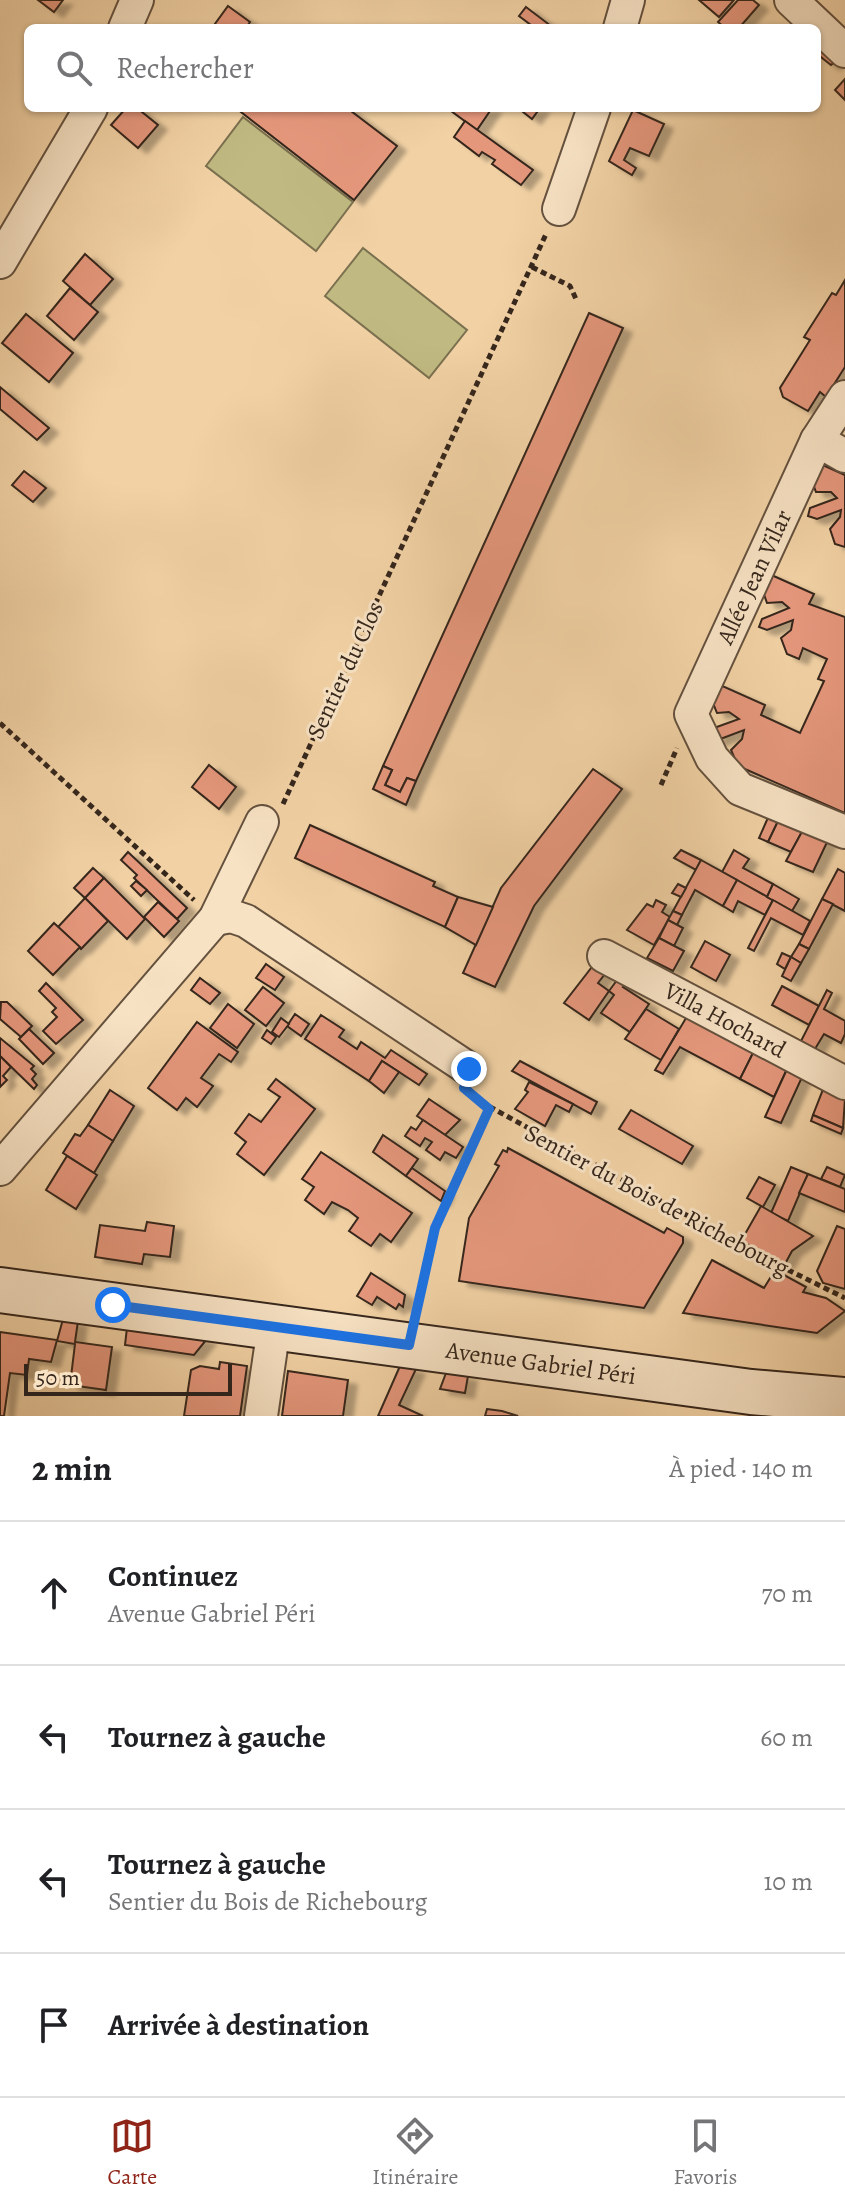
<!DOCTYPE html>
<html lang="fr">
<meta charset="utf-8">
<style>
:root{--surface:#fff;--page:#f6f6f6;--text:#202124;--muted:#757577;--line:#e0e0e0;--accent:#8f2418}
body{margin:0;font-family:Alegreya,serif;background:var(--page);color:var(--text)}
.scale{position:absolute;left:24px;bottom:20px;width:208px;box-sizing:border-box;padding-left:8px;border:4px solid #35261c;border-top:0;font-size:22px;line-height:28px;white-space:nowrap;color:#35261c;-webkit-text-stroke:6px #f7e2c4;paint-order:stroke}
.stop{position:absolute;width:24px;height:24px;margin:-18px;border:6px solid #1a73e8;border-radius:50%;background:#fff}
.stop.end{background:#1a73e8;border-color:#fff;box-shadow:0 2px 8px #0008}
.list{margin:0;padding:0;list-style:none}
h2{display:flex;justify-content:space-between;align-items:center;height:104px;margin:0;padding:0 32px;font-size:34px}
h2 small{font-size:26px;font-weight:400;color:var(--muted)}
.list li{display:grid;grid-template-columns:52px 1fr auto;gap:24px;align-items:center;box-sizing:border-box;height:144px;padding:0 32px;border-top:2px solid var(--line)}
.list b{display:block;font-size:30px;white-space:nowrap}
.list p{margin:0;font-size:26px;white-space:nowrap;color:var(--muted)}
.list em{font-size:26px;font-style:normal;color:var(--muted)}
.icon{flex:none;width:44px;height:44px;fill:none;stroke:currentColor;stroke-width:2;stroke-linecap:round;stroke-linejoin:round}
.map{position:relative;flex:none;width:845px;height:1416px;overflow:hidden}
.search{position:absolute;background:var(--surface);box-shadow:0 2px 6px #0004;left:24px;right:24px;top:24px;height:88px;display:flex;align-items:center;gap:20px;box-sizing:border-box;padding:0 28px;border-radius:12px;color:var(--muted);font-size:30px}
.sheet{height:680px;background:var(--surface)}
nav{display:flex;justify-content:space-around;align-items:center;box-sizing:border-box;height:112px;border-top:2px solid var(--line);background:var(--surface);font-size:22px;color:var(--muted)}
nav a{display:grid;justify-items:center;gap:4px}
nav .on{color:var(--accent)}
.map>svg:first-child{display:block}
.pitch{fill:#c0ba82;stroke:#7a704f;stroke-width:2}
.building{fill:#e5977c;stroke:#35261c;stroke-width:2;filter:url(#shadow)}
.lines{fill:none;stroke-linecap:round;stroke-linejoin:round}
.street-casing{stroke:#64513e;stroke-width:36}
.secondary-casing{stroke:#35261c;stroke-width:48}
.path{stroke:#35261c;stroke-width:5;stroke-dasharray:6 4;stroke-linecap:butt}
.street{stroke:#f7e2c4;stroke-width:32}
.secondary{stroke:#f7e2c4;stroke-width:44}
.route{stroke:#1a73e8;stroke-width:10}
.labels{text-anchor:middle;stroke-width:6;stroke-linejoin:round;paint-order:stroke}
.street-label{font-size:24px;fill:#35261c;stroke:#f7e2c4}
</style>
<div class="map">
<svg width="845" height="1416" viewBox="0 0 845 1416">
<defs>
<filter id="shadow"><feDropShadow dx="9" dy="5" stdDeviation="2" flood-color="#0004"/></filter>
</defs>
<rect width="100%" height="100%" fill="#f2d2a5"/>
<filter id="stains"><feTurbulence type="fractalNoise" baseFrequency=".0025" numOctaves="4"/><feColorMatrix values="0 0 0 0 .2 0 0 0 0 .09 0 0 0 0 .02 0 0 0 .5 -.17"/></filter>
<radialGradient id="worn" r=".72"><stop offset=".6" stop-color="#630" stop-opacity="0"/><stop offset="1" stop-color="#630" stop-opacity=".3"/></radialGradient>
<g class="pitch">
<polygon points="243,117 353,202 316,251 206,166"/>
<polygon points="363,248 467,330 429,378 325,296"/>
</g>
<g class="building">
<polygon points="38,0 63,0 54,12"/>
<polygon points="699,0 734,0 719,17"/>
<polygon points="738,0 753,0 759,5 739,28 725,28 718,22"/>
<polygon points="228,6 250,22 246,28 212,28"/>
<polygon points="526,7 551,26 549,28 535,28 519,16"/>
<polygon points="822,46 837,60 831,65 817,54"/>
<polygon points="845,79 845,100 835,90"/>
<polygon points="126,108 137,108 158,125 138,148 111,125"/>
<polygon points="244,108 347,108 397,146 354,200 241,112"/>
<polygon points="447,108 492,108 477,130"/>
<polygon points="518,108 540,108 532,119"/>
<polygon points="633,110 664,124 649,156 630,148 624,160 636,168 632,175 609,161"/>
<polygon points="465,121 533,170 521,185 492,164 495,160 482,152 479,156 454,137"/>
<polygon points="85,254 113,279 90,305 63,281"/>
<polygon points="845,280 845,367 826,397 820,392 808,411 783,397 780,388 810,340 804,337 832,293 836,295"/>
<polygon points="70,288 98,312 74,340 47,316"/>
<polygon points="589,313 623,328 416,781 407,778 400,792 385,785 392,770 383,766"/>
<polygon points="26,314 73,353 49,382 2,343"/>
<polygon points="0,387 49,428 37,440 0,409"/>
<polygon points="816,462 845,475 845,547 835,544 830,529 840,517 841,510 817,519 808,516 810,508 837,498 831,492 816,492 810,476"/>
<polygon points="24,471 46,488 33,502 12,485"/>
<polygon points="767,573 814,594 809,604 845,617 845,813 738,766 731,750 742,739 744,730 715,741 714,728 739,719 729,712 717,713 711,698 718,684 765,705 761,715 800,733 824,681 818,679 827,659 803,648 799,659 787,654 781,638 791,630 793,620 767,630 759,627 762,619 789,608 782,602 767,603 761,586"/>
<polygon points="209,765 236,787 219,809 192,787"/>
<polygon points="383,766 392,770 385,785 400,792 407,778 416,781 406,805 373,789"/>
<polygon points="593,769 622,789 534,906 495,987 463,973 501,888"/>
<polygon points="770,813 780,817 768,842 759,838"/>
<polygon points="780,817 804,828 791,852 768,842"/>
<polygon points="310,825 435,882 433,886 458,897 445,927 295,858"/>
<polygon points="804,828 829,838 813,872 786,861"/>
<polygon points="681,850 701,860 696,870 674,858"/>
<polygon points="734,850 749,859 743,868 773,884 767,897 722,872"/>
<polygon points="128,852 187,908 177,919 134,878 137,875 121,860"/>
<polygon points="701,860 737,880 723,906 695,890 682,915 673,911"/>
<polygon points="93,868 104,878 85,898 74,888"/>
<polygon points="838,869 845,873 845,911 822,899"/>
<polygon points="104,878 145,919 127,939 85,898"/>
<polygon points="737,880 773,900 765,915 738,901 733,912 723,906"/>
<polygon points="136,881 147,890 141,896 131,886"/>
<polygon points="678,884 686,888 681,897 672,893"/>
<polygon points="773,884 799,899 792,911 767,897"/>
<polygon points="458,897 493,907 476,945 445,927"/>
<polygon points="85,898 108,921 81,949 58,927"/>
<polygon points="822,899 833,904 809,949 799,944"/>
<polygon points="656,900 666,905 662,912 670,917 654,945 627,930 647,904 653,907"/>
<polygon points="773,900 810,921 803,935 771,918 754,951 748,948"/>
<polygon points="158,902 179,921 164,937 144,917"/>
<polygon points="673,911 682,915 677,925 668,920"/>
<polygon points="668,920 683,928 674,946 659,938"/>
<polygon points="54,923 80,947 53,975 28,951"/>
<polygon points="659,938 684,951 673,971 647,958"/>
<polygon points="705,941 730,955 716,981 691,967"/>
<polygon points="799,944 809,949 801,963 791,957"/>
<polygon points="782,953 791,957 785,969 777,964"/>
<polygon points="791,957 801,963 791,981 782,976"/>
<polygon points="595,963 608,970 598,983 609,991 589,1020 564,1003"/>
<polygon points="266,964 284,977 275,990 256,978"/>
<polygon points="620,976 629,981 623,987 649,1004 630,1032 601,1013 614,995 609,991"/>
<polygon points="200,978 220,993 210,1004 191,990"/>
<polygon points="46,983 83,1020 56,1044 43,1031 57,1017 52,1012 56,1008 39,991"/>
<polygon points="782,986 819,1006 809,1025 772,1005"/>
<polygon points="263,987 284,1003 266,1026 245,1010"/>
<polygon points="827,990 832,993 824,1009 845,1021 845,1034 841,1043 824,1034 815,1049 801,1041"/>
<polygon points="1,1002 7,1002 32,1026 21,1037 0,1019"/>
<polygon points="228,1004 254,1024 237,1048 210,1028"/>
<polygon points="646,1009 679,1029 661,1060 625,1039"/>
<polygon points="689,1013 755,1049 740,1079 680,1047 663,1074 655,1070"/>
<polygon points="295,1014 309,1024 301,1036 287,1026"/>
<polygon points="321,1015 344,1030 339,1037 357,1049 361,1042 385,1058 391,1050 427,1074 419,1085 382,1061 369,1081 305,1039"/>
<polygon points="281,1018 289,1024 279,1037 272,1032"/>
<polygon points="197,1022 238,1052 231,1062 219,1054 201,1078 213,1086 197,1107 186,1098 177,1110 148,1088"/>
<polygon points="29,1029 54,1053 43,1064 19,1039"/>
<polygon points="267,1030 276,1037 271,1044 262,1038"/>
<polygon points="0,1038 34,1066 31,1069 36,1074 32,1079 37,1085 34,1089 0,1056"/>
<polygon points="755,1049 788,1067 774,1097 740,1079"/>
<polygon points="0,1056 11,1067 3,1076 7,1080 0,1087"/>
<polygon points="382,1061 399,1072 384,1093 369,1081"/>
<polygon points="520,1061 597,1102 591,1114 512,1071"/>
<polygon points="788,1067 803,1075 781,1123 765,1117"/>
<polygon points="276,1079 315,1109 264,1175 237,1154 246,1142 235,1133 249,1114 261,1122 280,1097 268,1089"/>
<polygon points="529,1082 573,1104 569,1112 556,1105 545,1126 515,1109 528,1092 525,1090"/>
<polygon points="824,1087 845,1098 843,1128 813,1115"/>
<polygon points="110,1090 134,1106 113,1141 88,1125"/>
<polygon points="429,1099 460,1120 445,1135 417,1116"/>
<polygon points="631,1110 693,1146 682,1164 619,1129"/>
<polygon points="813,1115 843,1128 841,1134 811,1121"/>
<polygon points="423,1120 463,1147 456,1158 445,1152 440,1160 426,1150 432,1142 425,1138 420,1146 405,1136 411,1127 416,1130"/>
<polygon points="88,1125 113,1141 94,1173 63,1153 75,1134 80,1136"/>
<polygon points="383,1135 418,1159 406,1176 373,1152"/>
<polygon points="508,1148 664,1233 667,1228 683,1237 683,1243 644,1308 459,1281 469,1218 499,1166 495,1164 503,1150 507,1152"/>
<polygon points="321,1152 412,1213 391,1242 380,1234 371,1246 349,1231 358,1218 348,1210 332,1202 324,1214 305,1200 314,1187 302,1179"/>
<polygon points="67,1156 97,1175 76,1209 46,1190"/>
<polygon points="791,1167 808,1174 788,1221 771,1213"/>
<polygon points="827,1167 845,1175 840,1187 821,1179"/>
<polygon points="412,1168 445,1191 441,1201 406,1176"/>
<polygon points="808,1174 845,1189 845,1212 799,1193"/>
<polygon points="759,1177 775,1185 763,1207 747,1198"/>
<polygon points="761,1206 813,1236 792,1251 785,1264 741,1241"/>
<polygon points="147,1222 174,1226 170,1257 144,1254 142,1264 95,1257 100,1225 145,1231"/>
<polygon points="837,1226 845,1229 845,1289 823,1283 817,1271"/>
<polygon points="712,1260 764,1288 775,1270 806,1287 803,1292 826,1298 845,1311 817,1333 683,1313"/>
<polygon points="371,1273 405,1295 403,1307 399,1304 396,1309 377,1297 372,1305 357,1296"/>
<polygon points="63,1319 78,1321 75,1342 112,1347 106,1390 70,1385 75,1344 57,1341"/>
<polygon points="127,1328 207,1339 194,1355 125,1345"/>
<polygon points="0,1332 57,1340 51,1362 29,1359 27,1375 10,1373 4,1416 0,1416"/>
<polygon points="220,1362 247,1366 240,1416 184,1416 191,1370 200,1366 219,1369"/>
<polygon points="400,1366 416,1369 399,1405 423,1416 378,1416"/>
<polygon points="288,1371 348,1380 343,1416 282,1416"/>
<polygon points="446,1373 468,1376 465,1393 440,1389"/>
<polygon points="487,1409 502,1411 518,1416 485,1416"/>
</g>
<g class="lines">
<g class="street-casing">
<g id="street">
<polyline points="791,0 845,51"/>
<polyline points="125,28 137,0"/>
<polyline points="620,28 628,0"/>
<polyline points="559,209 594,108"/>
<polyline points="0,262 91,108"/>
<polyline points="845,397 817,440 691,714 712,758 740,789 845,832"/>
<polyline points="817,440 845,456"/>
<polyline points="215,919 231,916 246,921 469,1069"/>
<polyline points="604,956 845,1083"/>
<polyline points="0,1169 215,919 262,822"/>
<polyline points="261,1416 274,1327"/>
</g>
</g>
<g class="secondary-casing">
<polyline id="secondary" points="0,1290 751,1392 845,1400"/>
</g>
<g class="path">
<polyline points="532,267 570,286 576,299"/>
<polyline points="0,723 194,900"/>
<polyline points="661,785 677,748"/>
<polyline points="283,804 547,232"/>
<polyline points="472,1097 770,1261 845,1298"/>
<polyline points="414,1314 435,1228 489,1109"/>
</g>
<use href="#street" class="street"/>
<use href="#secondary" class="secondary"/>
</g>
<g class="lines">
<polyline class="route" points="113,1305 409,1345 435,1228 489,1109 464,1088 469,1069"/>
</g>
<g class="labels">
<g class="street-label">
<text transform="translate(754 577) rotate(-65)" y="8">Allée Jean Vilar</text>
<text transform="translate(345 670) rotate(-65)" y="8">Sentier du Clos</text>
<text transform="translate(725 1020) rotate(28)" y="8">Villa Hochard</text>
<text transform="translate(657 1200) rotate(28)" y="8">Sentier du Bois de Richebourg</text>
<text transform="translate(541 1363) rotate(8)" y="8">Avenue Gabriel Péri</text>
</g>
</g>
<rect width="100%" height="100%" filter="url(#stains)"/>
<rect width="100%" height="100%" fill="url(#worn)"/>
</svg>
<div class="scale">50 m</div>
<div class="stop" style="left:113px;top:1305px"></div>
<div class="stop end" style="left:469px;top:1069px"></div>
<div class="search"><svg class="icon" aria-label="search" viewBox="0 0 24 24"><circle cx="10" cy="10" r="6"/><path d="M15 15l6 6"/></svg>Rechercher</div>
</div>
<section class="sheet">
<h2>2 min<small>À pied · 140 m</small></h2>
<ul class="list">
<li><svg class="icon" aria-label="ahead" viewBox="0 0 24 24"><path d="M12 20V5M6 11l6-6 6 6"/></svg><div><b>Continuez</b><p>Avenue Gabriel Péri</p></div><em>70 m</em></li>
<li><svg class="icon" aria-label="left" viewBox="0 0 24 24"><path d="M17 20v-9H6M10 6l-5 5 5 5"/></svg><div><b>Tournez à gauche</b></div><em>60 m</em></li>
<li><svg class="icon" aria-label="left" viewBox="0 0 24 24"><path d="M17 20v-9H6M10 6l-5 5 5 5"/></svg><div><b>Tournez à gauche</b><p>Sentier du Bois de Richebourg</p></div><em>10 m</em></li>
<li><svg class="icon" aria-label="arrive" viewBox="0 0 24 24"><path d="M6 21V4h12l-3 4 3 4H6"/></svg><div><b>Arrivée à destination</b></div></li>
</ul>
</section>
<nav>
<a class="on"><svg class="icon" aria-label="map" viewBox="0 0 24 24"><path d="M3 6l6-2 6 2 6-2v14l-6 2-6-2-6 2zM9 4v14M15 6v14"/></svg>Carte</a>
<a><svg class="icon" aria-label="directions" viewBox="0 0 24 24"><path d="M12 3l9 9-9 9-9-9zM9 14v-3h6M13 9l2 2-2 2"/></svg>Itinéraire</a>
<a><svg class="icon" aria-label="saved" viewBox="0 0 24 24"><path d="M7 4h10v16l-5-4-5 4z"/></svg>Favoris</a>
</nav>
